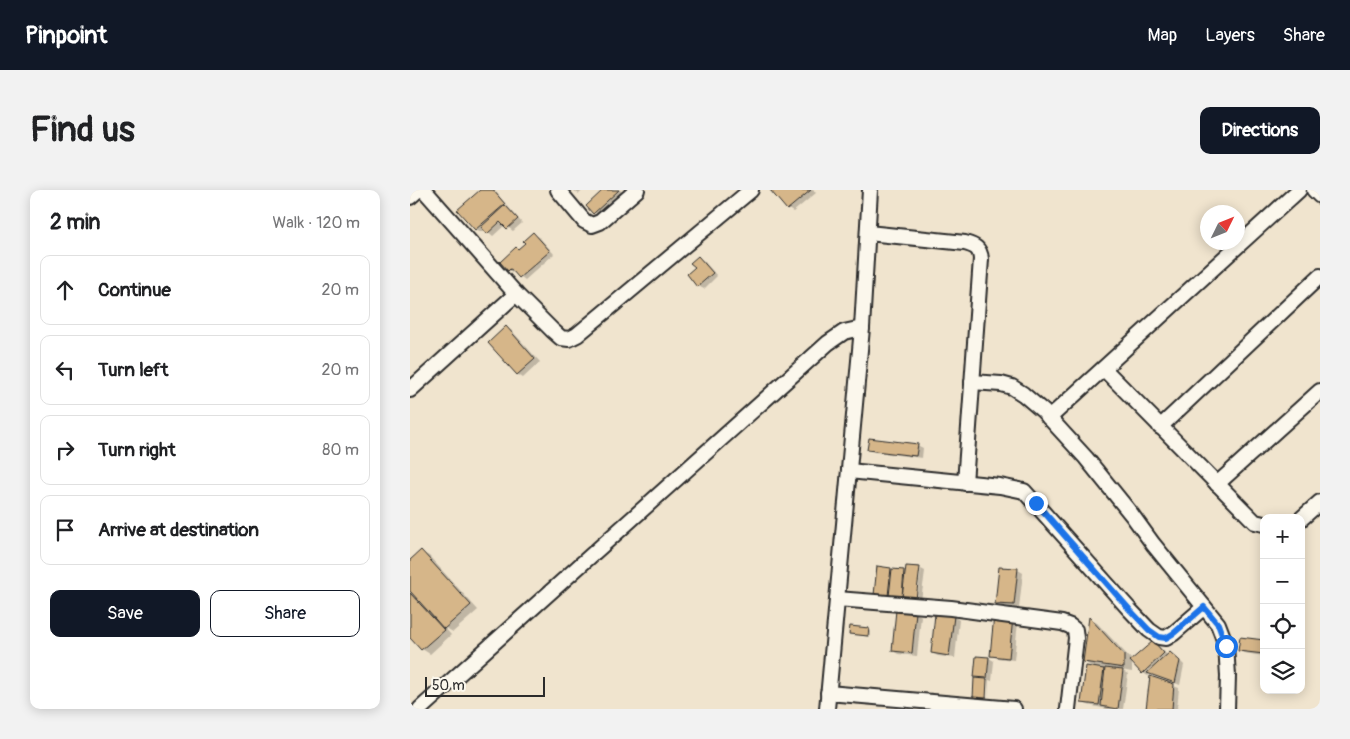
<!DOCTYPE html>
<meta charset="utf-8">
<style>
:root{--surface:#fff;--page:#f2f2f2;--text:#202124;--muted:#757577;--line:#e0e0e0;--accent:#111827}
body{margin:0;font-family:Pangolin,sans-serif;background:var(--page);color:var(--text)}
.controls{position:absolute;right:15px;bottom:15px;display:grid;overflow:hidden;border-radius:10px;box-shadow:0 2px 12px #0003}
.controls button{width:45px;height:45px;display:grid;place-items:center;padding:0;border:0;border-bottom:1px solid var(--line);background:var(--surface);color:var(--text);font:25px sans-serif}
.compass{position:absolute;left:790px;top:15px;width:45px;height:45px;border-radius:50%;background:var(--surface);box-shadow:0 2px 12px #0003;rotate:47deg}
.scale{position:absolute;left:15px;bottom:12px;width:120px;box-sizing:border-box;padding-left:5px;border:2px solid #2b2b2b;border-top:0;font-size:14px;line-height:18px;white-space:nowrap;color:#2b2b2b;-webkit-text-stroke:4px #fbf7ec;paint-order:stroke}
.stop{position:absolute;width:15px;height:15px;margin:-11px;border:4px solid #1a73e8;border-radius:50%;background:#fff}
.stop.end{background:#1a73e8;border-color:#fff;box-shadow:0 1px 5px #0008}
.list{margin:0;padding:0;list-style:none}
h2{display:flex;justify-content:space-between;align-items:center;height:65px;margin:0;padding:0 20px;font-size:21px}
h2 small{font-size:16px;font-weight:400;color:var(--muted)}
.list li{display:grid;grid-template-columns:32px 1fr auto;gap:15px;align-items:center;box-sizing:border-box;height:70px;margin:0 10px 10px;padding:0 10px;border:1px solid var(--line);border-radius:10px}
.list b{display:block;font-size:19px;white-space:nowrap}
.list em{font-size:16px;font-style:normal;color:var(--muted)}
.actions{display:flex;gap:10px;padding:15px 20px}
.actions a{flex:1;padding:11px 0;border:1px solid var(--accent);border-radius:10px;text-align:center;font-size:18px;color:var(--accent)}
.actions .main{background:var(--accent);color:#fff}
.icon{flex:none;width:28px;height:28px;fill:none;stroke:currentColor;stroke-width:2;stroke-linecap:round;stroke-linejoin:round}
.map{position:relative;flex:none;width:910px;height:519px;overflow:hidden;border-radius:10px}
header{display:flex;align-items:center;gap:30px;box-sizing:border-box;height:70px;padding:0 25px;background:var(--accent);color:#fff}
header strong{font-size:24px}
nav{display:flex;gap:28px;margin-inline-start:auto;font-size:18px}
.intro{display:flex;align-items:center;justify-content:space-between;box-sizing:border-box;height:120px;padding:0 30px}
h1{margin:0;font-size:35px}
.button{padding:12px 22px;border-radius:10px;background:var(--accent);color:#fff;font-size:18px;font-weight:700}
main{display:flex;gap:30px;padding:0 30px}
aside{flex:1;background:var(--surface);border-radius:10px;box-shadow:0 2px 12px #0003}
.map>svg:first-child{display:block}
.shadow{fill:#0003}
.building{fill:#d6b689;stroke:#2b2b2b}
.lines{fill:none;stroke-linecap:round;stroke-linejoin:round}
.minor-casing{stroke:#2b2b2b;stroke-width:18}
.minor{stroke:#fbf7ec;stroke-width:14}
.route{stroke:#1a73e8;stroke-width:6}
</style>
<header>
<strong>Pinpoint</strong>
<nav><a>Map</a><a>Layers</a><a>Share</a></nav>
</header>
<div class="intro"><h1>Find us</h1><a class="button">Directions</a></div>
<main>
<aside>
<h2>2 min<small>Walk · 120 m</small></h2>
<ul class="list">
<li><svg class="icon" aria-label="ahead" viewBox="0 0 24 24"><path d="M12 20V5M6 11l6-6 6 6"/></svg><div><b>Continue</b></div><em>20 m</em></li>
<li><svg class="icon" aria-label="left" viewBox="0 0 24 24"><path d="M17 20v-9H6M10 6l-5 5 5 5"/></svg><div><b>Turn left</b></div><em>20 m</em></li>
<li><svg class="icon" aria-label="right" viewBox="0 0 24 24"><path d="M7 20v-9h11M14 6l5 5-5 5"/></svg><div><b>Turn right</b></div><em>80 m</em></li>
<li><svg class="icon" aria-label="arrive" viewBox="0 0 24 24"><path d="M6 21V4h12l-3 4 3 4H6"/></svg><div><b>Arrive at destination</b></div></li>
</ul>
<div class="actions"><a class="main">Save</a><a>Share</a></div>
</aside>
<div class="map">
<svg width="910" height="519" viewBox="0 0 910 519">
<rect width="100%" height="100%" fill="#f0e4ce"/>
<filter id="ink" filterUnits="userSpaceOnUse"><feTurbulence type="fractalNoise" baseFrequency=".02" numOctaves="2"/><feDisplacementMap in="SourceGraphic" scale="10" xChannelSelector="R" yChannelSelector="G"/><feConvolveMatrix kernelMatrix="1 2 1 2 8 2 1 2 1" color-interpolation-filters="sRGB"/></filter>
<g filter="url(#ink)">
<g class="shadow">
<polygon points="72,0 84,0 112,33 103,41 95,35 83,46 75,39 71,42 66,39 49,20"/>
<polygon points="163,0 173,0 169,4"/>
<polygon points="195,0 210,0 214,4 189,26 177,16"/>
<polygon points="362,0 403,0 406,3 383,22 378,19"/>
<polygon points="123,44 129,47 144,64 115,90 105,82 104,83 98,80 109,60"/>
<polygon points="288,68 294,71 307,86 294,99 288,96 286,77"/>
<polygon points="97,138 102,141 130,172 113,188 107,184"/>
<polygon points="507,255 513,258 512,268 464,262 459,259"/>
<polygon points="11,362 19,366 68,420 43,442 34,437 41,445 20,464 12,459 0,446 0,372"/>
<polygon points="468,378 496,381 509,378 510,379 508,379 505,410 470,407 465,404"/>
<polygon points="511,379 515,381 511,411 507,410"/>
<polygon points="608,380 613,383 609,418 592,416 586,413"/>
<polygon points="506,423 511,426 507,466 488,464 483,461"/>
<polygon points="544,427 549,430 545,468 528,466 522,463"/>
<polygon points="586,427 608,432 604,470 587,468 582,465"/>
<polygon points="680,429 687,433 723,471 743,452 748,455 758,466 761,464 766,467 774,475 770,495 741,483 738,486 733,483 722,472 722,482 711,480 718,484 713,519 697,519 678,515 672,512 686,479 674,472"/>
<polygon points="459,439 461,441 460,447 440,444"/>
<polygon points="854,451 854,466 834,463 829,460"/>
<polygon points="567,467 579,468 584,471 582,491 579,490 578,509 578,490 576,490 575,509 564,507 572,490 565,486"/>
<polygon points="741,488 769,498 767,519 737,519"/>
</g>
<g class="building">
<polygon points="70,0 83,0 95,14 65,40 47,20"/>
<polygon points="193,0 209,0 183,24 176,16"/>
<polygon points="360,0 401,0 377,20"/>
<polygon points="95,15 108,29 97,39 90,32 77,44 71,37"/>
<polygon points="123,42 140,61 109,88 102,80 100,79 98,81 90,72 106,57 108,59 115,53 113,51"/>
<polygon points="288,66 303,83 287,97 277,84 285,77 280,73"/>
<polygon points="96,136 125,169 107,185 78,153"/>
<polygon points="459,248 508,254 506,266 457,260"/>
<polygon points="11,360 61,415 34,439 0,401 0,370"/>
<polygon points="467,376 481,378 478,406 464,405"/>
<polygon points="496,376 510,377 506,409 492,407"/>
<polygon points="589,377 608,378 604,415 585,414"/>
<polygon points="482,379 494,380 492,407 479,406"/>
<polygon points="0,403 34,440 11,460 0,448"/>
<polygon points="486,420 506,422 502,463 482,461"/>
<polygon points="525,424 544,426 539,466 521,463"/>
<polygon points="584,425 603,427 599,468 580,466"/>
<polygon points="679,427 714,465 714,478 673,472"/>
<polygon points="440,436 459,438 458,446 439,444"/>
<polygon points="830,447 854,450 854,464 828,461"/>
<polygon points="743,451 754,463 732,484 720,471"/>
<polygon points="760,462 770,471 765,493 737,483"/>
<polygon points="566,466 579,467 577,488 564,487"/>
<polygon points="676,476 694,479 689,515 671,513"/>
<polygon points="695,478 713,480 708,519 691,516"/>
<polygon points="740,486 764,494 762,519 736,519"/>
<polygon points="564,488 577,489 576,509 563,508"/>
</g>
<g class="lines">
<g class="minor-casing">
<g id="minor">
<polyline points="14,0 106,104 142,140 151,148 159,149 167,145 341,0"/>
<polyline points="148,0 174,31 182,35 190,32 227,0"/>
<polyline points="904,0 910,6"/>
<polyline points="0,7 8,0"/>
<path d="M458,43L555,53C565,56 570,58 571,69L555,293"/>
<polyline points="694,179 845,332 854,334"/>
<polyline points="562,192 591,194 602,197 613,204 633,221 676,268 722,325 743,354 808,434 816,455 818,486 817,519"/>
<polyline points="0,200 106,104"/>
<polyline points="639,228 889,0"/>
<polyline points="750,237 910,86"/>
<polyline points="439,281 590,296 614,301 720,420 739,440 749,447 756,448 764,443 794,417"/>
<polyline points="807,294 910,201"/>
<polyline points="891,329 910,312"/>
<polyline points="427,409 541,418 652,433 660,436 665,440 666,448 658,519"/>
<polyline points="418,503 604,519"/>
<polyline points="10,519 418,153 434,142 452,138"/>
<polyline points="417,519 452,138 460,0"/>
</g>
</g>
<use href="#minor" class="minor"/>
</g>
</g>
<g class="lines" filter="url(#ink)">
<polyline class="route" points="626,313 720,420 739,440 749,447 756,448 764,443 794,417 808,434 816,456"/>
</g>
</svg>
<div class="controls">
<button>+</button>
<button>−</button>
<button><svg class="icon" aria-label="locate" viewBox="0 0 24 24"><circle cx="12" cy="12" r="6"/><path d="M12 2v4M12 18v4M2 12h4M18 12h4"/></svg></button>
<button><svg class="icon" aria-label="layers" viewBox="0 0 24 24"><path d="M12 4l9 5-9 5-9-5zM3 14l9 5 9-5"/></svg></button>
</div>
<svg class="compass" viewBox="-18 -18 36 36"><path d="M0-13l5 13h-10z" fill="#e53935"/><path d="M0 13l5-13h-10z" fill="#757577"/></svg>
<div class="scale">50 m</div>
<div class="stop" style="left:816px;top:456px"></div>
<div class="stop end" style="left:626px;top:313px"></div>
</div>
</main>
